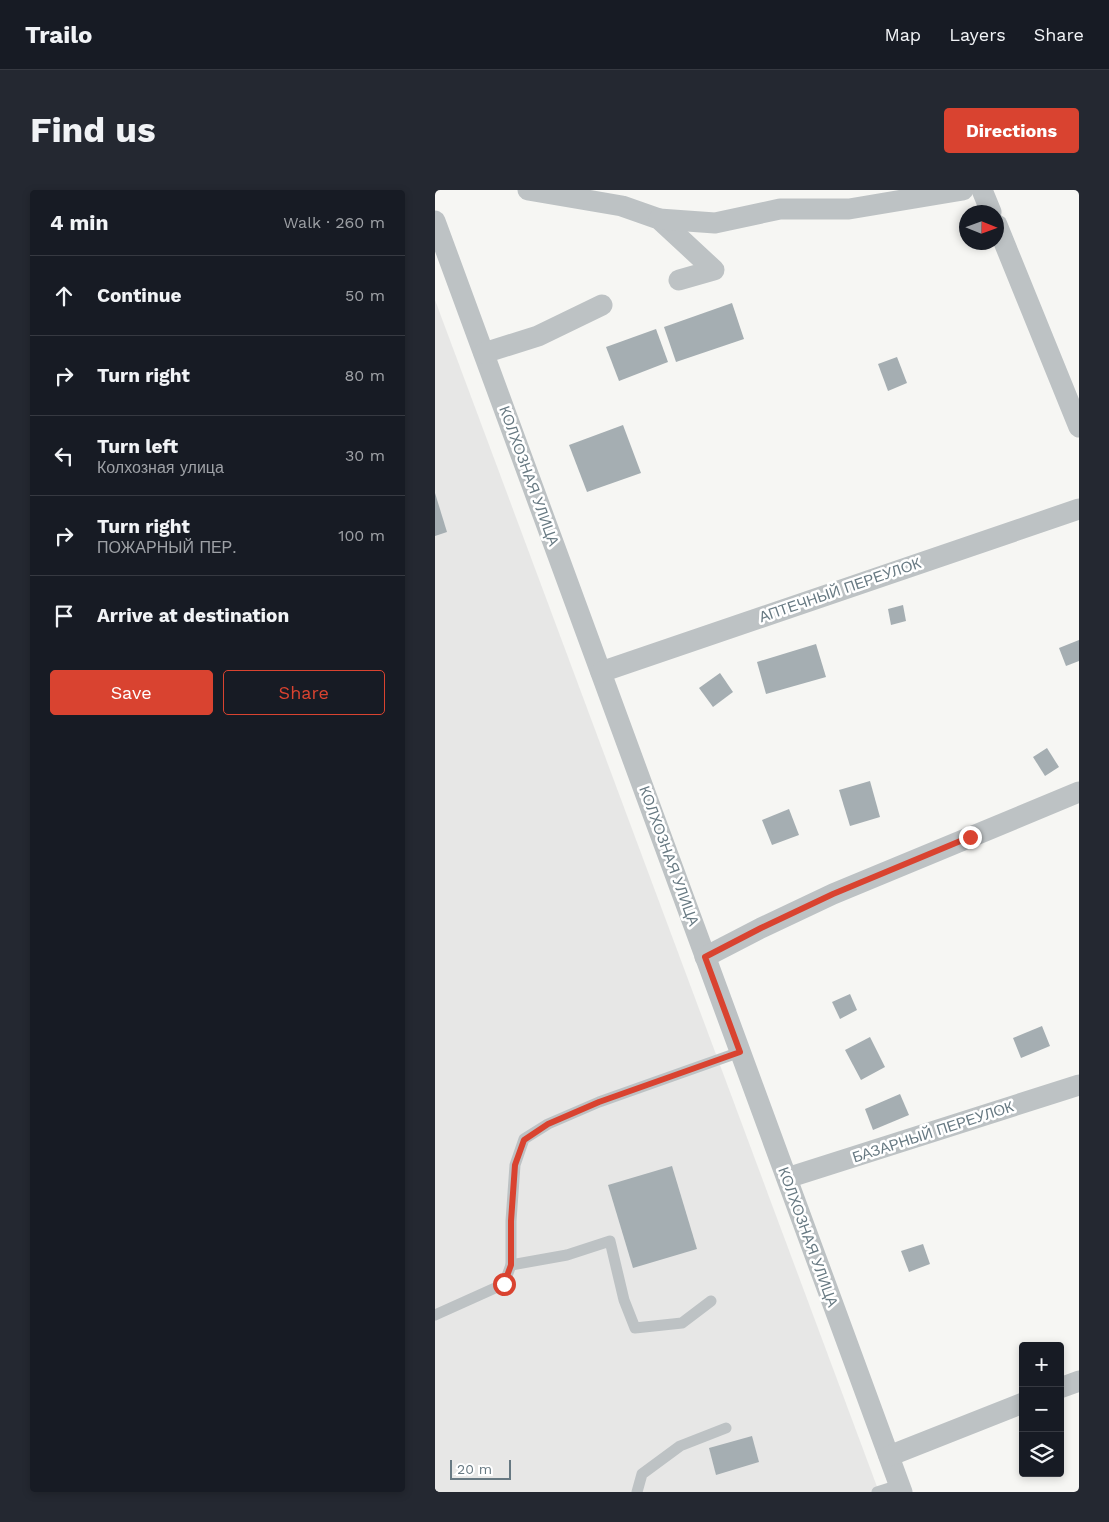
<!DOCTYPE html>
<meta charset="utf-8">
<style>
:root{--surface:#171b24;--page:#242831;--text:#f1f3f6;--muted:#9ea1a6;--line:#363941;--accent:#d94330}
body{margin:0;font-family:"Work Sans",sans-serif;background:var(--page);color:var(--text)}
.controls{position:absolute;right:15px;bottom:15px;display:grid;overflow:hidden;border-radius:5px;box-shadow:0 2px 8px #0003}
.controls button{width:45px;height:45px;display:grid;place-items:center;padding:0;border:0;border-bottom:1px solid var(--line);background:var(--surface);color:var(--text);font:25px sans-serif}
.compass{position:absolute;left:524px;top:15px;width:45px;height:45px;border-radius:50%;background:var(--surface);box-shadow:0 2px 8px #0003;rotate:91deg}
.scale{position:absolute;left:15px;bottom:12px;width:61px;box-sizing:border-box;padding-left:5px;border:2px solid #677982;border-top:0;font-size:14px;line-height:18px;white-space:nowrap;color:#677982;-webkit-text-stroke:4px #fff;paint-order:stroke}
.stop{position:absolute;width:15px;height:15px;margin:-11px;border:4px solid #d94330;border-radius:50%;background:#fff}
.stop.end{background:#d94330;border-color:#fff;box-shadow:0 1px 5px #0008}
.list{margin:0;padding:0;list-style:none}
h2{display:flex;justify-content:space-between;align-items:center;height:65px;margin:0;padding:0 20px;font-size:21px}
h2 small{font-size:16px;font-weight:400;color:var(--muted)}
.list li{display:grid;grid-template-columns:32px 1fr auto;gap:15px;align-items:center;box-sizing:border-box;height:80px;padding:0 20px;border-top:1px solid var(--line)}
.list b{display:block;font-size:19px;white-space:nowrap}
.list p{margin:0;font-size:16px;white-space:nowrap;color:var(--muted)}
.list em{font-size:16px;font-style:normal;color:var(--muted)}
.actions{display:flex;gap:10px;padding:15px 20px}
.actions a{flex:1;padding:11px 0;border:1px solid var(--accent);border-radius:5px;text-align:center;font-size:18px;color:var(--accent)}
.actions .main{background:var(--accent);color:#fff}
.icon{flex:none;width:28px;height:28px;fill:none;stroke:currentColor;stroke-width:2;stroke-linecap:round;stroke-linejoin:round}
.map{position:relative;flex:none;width:644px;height:1302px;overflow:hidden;border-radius:5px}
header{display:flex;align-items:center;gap:30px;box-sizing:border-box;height:70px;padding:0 25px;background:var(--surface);border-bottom:1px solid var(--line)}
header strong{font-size:24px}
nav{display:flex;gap:28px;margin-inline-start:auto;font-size:18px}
.intro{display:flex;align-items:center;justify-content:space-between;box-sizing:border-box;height:120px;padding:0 30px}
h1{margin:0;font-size:35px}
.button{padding:12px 22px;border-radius:5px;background:var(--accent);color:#fff;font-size:18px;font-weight:700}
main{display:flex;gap:30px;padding:0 30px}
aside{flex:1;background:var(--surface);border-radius:5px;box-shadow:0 2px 8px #0003}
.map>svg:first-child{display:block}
.built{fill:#e7e7e6}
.building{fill:#a5aeb2}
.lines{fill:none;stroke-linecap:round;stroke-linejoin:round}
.service{stroke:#bdc2c4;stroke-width:11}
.minor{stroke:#bdc2c4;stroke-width:21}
.route{stroke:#d94330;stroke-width:6}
.labels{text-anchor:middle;stroke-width:5;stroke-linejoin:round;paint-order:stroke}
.street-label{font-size:15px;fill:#677982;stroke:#fff}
</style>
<header>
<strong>Trailo</strong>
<nav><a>Map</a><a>Layers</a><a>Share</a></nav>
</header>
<div class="intro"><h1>Find us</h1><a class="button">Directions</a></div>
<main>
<aside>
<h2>4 min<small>Walk · 260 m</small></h2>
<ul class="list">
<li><svg class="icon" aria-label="ahead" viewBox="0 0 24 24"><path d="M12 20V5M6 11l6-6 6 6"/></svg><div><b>Continue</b></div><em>50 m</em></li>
<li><svg class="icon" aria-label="right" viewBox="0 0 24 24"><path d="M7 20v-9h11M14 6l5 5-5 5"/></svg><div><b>Turn right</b></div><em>80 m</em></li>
<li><svg class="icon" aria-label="left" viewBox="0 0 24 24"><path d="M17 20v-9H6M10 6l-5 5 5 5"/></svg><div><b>Turn left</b><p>Колхозная улица</p></div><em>30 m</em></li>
<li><svg class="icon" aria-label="right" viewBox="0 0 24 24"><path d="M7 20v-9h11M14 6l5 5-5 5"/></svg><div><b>Turn right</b><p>ПОЖАРНЫЙ ПЕР.</p></div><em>100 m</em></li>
<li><svg class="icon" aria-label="arrive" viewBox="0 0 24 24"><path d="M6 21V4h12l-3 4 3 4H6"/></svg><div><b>Arrive at destination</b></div></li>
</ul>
<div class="actions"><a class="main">Save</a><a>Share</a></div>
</aside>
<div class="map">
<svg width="644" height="1302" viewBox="0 0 644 1302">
<rect width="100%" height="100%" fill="#f6f6f3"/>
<polygon class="built" points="0,110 444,1302 0,1302"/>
<g class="building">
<polygon points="297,113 309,149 241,172 229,137"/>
<polygon points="221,139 233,172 184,191 171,157"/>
<polygon points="462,167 472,193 453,201 443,174"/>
<polygon points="188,235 206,283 152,302 134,255"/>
<polygon points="0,303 12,342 0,346"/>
<polygon points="468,415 471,431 456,435 453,419"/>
<polygon points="644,450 644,471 631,476 624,458"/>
<polygon points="381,454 391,487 331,504 322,472"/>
<polygon points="285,483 298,502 278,517 264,498"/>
<polygon points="612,558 624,577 610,586 598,567"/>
<polygon points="435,591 445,627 415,636 404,600"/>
<polygon points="354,619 364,645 337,655 327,630"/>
<polygon points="415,804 422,820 405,829 397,812"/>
<polygon points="607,836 615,856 586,868 578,848"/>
<polygon points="435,847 450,877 426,890 410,860"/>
<polygon points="465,904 474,925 438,940 430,919"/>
<polygon points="237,976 262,1059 198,1078 173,995"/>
<polygon points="488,1054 495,1074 474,1082 466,1061"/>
<polygon points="317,1246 324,1272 281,1285 274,1258"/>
</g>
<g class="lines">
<g class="service">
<polyline points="76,1075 132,1065 175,1051 189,1110 200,1138 247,1133 276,1111"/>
<polyline points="0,1125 69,1094 76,1075 76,1031 80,975 89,949 113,934 164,912 305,862"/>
<polyline points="202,1302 207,1284 245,1256 291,1238"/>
<polyline points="442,1302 464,1295"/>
</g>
<g class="minor">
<polyline points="93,0 187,16 224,29 279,80 244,90"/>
<polyline points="547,0 556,22"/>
<polyline points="224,29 280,33 345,19 414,19 528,0"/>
<polyline points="0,31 467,1302"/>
<polyline points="562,35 644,237"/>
<polyline points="49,163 103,146 167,115"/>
<polyline points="166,482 644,319"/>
<polyline points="270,767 326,738 398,704 644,602"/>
<polyline points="352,988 644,895"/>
<polyline points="625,1198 644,1191"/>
<polyline points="454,1266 588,1213"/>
</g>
</g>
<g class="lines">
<polyline class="route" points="69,1094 76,1075 76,1031 80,975 89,950 113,934 164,912 305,862 270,767 326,738 398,704 535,647"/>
</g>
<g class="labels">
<g class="street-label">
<text transform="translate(94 286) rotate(70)" y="5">КОЛХОЗНАЯ УЛИЦА</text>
<text transform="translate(405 400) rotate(-19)" y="5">АПТЕЧНЫЙ ПЕРЕУЛОК</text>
<text transform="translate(234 666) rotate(70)" y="5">КОЛХОЗНАЯ УЛИЦА</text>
<text transform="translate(498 942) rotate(-18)" y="5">БАЗАРНЫЙ ПЕРЕУЛОК</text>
<text transform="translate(373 1047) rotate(70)" y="5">КОЛХОЗНАЯ УЛИЦА</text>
</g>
</g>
</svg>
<div class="controls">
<button>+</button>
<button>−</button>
<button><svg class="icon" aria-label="layers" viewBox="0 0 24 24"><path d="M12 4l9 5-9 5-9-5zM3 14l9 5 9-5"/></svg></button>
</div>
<svg class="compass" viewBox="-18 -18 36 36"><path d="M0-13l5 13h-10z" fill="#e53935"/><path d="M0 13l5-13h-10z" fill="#9ea1a6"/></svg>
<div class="scale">20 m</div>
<div class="stop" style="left:69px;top:1094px"></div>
<div class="stop end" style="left:535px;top:647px"></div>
</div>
</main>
